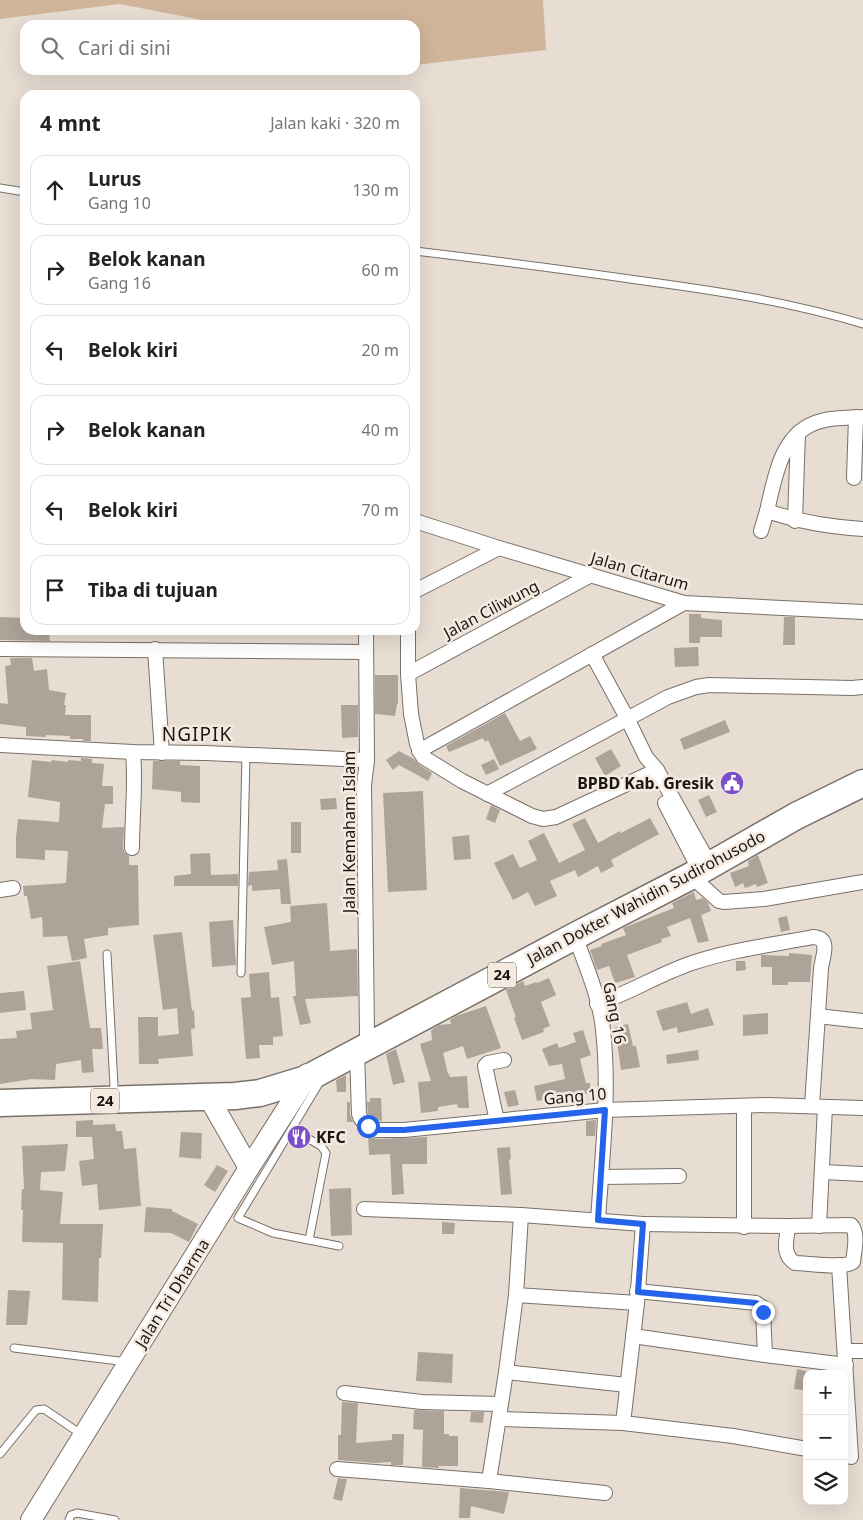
<!DOCTYPE html>
<html lang="id">
<meta charset="utf-8">
<style>
:root{--surface:#fff;--page:#f6f6f6;--text:#222;--muted:#767676;--line:#e0e0e0}
body{margin:0;font-family:"Noto Sans",sans-serif;background:var(--page);color:var(--text)}
.controls{position:absolute;right:15px;bottom:15px;display:grid;overflow:hidden;border-radius:10px;box-shadow:0 5px 20px #0002}
.controls button{width:45px;height:45px;display:grid;place-items:center;padding:0;border:0;border-bottom:1px solid var(--line);background:var(--surface);color:var(--text);font:25px sans-serif}
.stop{position:absolute;width:15px;height:15px;margin:-11px;border:4px solid #2563eb;border-radius:50%;background:#fff}
.stop.end{background:#2563eb;border-color:#fff;box-shadow:0 1px 5px #0008}
.list{margin:0;padding:0;list-style:none}
h2{display:flex;justify-content:space-between;align-items:center;height:65px;margin:0;padding:0 20px;font-size:21px}
h2 small{font-size:16px;font-weight:400;color:var(--muted)}
.list li{display:grid;grid-template-columns:32px 1fr auto;gap:15px;align-items:center;box-sizing:border-box;height:70px;margin:0 10px 10px;padding:0 10px;border:1px solid var(--line);border-radius:15px}
.list b{display:block;font-size:19px;white-space:nowrap}
.list p{margin:0;font-size:16px;white-space:nowrap;color:var(--muted)}
.list em{font-size:16px;font-style:normal;color:var(--muted)}
.icon{flex:none;width:28px;height:28px;fill:none;stroke:currentColor;stroke-width:2;stroke-linecap:round;stroke-linejoin:round}
.map{position:relative;flex:none;width:863px;height:1520px;overflow:hidden}
.search{position:absolute;background:var(--surface);box-shadow:0 5px 20px #0002;left:20px;top:20px;width:400px;height:55px;display:flex;align-items:center;gap:12px;box-sizing:border-box;padding:0 18px;border-radius:15px;color:var(--muted);font-size:19px}
.panel{position:absolute;background:var(--surface);box-shadow:0 5px 20px #0002;left:20px;top:90px;width:400px;height:545px;border-radius:15px}
.map>svg:first-child{display:block}
.green{fill:#d0b59a}
.building{fill:#ada399}
.lines{fill:none;stroke-linecap:round;stroke-linejoin:round}
.lane-casing{stroke:#797067;stroke-width:9}
.street-casing{stroke:#797067;stroke-width:16}
.secondary-casing{stroke:#797067;stroke-width:22}
.highway-casing{stroke:#797067;stroke-width:29}
.lane{stroke:#fff;stroke-width:7}
.street{stroke:#fff;stroke-width:14}
.secondary{stroke:#fff;stroke-width:20}
.highway{stroke:#fff;stroke-width:26}
.route{stroke:#2563eb;stroke-width:6}
.labels{text-anchor:middle;stroke-width:5;stroke-linejoin:round;paint-order:stroke}
.shield{fill:#f5eae0;stroke:#5c5650;stroke-width:1}
.shield-label{font-size:15px;font-weight:bold;fill:#1a1713}
.street-label{font-size:16px;fill:#1a1713;stroke:#f5eae0}
.poi-label{font-size:16px;font-weight:bold;fill:#1a1713;stroke:#f5eae0;text-anchor:end}
.quarter-label{font-size:19px;letter-spacing:1px;fill:#1a1713;stroke:#f5eae0}
</style>
<div class="map">
<svg width="863" height="1520" viewBox="0 0 863 1520">
<rect width="100%" height="100%" fill="#e8ddd3"/>
<polygon class="green" points="0,0 543,0 546,50 415,65 415,25 227,25 120,4 0,19"/>
<g class="building">
<polygon points="689,614 701,614 701,618 722,620 722,637 700,637 700,643 689,643"/>
<polygon points="0,617 25,618 25,630 49,630 50,641 0,640"/>
<polygon points="784,617 795,617 795,645 783,645"/>
<polygon points="698,647 699,666 675,667 674,648"/>
<polygon points="10,658 32,658 34,671 47,669 49,690 66,693 64,705 66,705 65,715 91,715 91,741 83,741 83,739 70,739 70,736 46,735 46,737 26,736 26,727 0,724 0,703 8,704 5,666 11,665"/>
<polygon points="375,675 398,675 398,704 397,704 395,716 375,714"/>
<polygon points="341,705 358,705 358,737 342,738"/>
<polygon points="505,713 520,741 530,736 537,749 500,766 488,740 485,742 483,738 449,752 446,746"/>
<polygon points="725,720 730,732 684,750 680,739"/>
<polygon points="611,749 621,766 605,776 595,758"/>
<polygon points="399,751 414,759 418,764 432,773 428,781 399,765 393,770 386,760"/>
<polygon points="81,758 92,759 92,763 104,764 102,786 113,786 113,804 105,804 102,828 124,827 123,848 125,853 129,856 129,865 138,865 139,925 108,928 108,935 84,939 87,958 72,961 67,936 43,937 42,917 31,919 27,896 24,896 23,886 66,883 68,851 45,850 45,860 16,858 16,838 18,819 59,822 60,802 28,797 32,760 51,762 52,760 68,762 68,760 81,761"/>
<polygon points="494,759 499,769 486,775 481,765"/>
<polygon points="153,761 180,761 180,765 200,766 200,803 181,802 181,792 152,789"/>
<polygon points="423,791 427,890 388,892 383,793"/>
<polygon points="709,795 717,812 706,817 698,800"/>
<polygon points="336,798 337,809 321,810 320,799"/>
<polygon points="491,805 500,810 495,823 486,819"/>
<polygon points="585,818 598,843 620,831 621,833 650,818 659,834 611,860 614,866 601,873 598,866 578,877 575,870 550,881 557,896 535,906 528,892 513,900 494,863 513,854 520,868 537,860 528,841 544,833 559,863 585,850 572,824"/>
<rect x="291" y="822" width="10" height="31"/>
<polygon points="469,835 471,859 454,860 452,837"/>
<polygon points="210,853 211,875 238,874 238,886 174,886 174,876 191,874 190,854"/>
<polygon points="758,855 768,883 757,887 756,884 745,888 743,883 735,887 730,873 749,866 748,861"/>
<polygon points="287,859 291,904 281,904 280,889 252,891 252,885 248,886 249,872 278,870 277,860"/>
<polygon points="694,892 696,900 703,898 708,903 711,911 701,915 709,941 698,943 690,918 667,927 671,936 661,939 662,942 627,955 635,977 615,983 609,966 597,970 590,950 602,946 601,944 626,935 623,928 674,908 672,903"/>
<polygon points="327,903 330,951 357,949 358,996 305,999 311,1023 300,1025 293,996 296,996 294,961 272,965 264,927 291,922 290,906"/>
<polygon points="787,916 790,930 781,932 778,918"/>
<polygon points="233,920 236,965 212,967 209,922"/>
<polygon points="182,932 192,1011 194,1010 195,1028 191,1029 193,1056 158,1059 159,1064 139,1064 138,1017 158,1017 158,1036 179,1034 177,1008 163,1010 153,935"/>
<polygon points="789,953 812,955 810,982 788,982 788,985 772,985 772,967 761,967 761,955 789,956"/>
<polygon points="80,961 90,1028 101,1028 103,1049 92,1049 94,1072 82,1073 81,1060 56,1064 55,1080 32,1079 0,1084 0,1039 17,1038 16,1031 32,1029 30,1013 53,1010 47,966"/>
<polygon points="736,961 745,961 746,970 736,971"/>
<polygon points="269,972 271,998 279,997 283,1036 273,1037 273,1045 259,1045 260,1058 246,1059 241,998 251,997 249,974"/>
<polygon points="549,978 556,995 541,1002 550,1026 543,1029 544,1032 522,1040 514,1018 516,1017 506,990 523,981 525,986 536,982 537,983"/>
<polygon points="24,991 26,1010 0,1013 0,993"/>
<polygon points="687,1002 691,1014 708,1008 714,1025 678,1033 677,1027 663,1031 656,1011"/>
<polygon points="486,1006 501,1048 467,1059 463,1046 443,1053 448,1074 449,1074 450,1077 467,1076 469,1108 458,1108 457,1104 438,1107 438,1111 421,1113 418,1082 431,1081 420,1044 432,1040 431,1030 439,1025 451,1024 450,1020 456,1016"/>
<polygon points="768,1013 768,1034 743,1036 743,1015"/>
<polygon points="628,1024 633,1046 636,1046 640,1067 621,1070 615,1027"/>
<polygon points="583,1030 591,1055 580,1059 586,1083 590,1083 590,1093 545,1103 545,1100 537,1101 534,1086 565,1079 562,1064 549,1066 542,1049 557,1043 559,1048 576,1042 573,1033"/>
<polygon points="396,1049 405,1082 393,1085 386,1054"/>
<polygon points="698,1050 699,1060 667,1064 666,1055"/>
<polygon points="346,1075 346,1092 337,1092 336,1080"/>
<polygon points="515,1090 519,1105 508,1107 504,1092"/>
<polygon points="370,1098 381,1098 382,1121 373,1119 368,1114 367,1102 370,1102"/>
<polygon points="347,1102 350,1102 350,1115 353,1122 347,1122"/>
<polygon points="93,1120 93,1125 115,1124 116,1131 122,1131 124,1149 136,1148 141,1206 99,1210 97,1184 82,1186 79,1161 94,1159 92,1137 76,1137 76,1121"/>
<polygon points="596,1120 595,1136 586,1136 586,1121"/>
<polygon points="181,1132 202,1133 201,1159 179,1157"/>
<polygon points="368,1136 377,1139 427,1137 427,1164 402,1164 404,1194 392,1195 390,1154 369,1155"/>
<polygon points="68,1144 65,1171 41,1172 40,1190 63,1192 60,1224 103,1224 101,1258 99,1258 98,1302 62,1300 63,1243 22,1242 23,1210 21,1210 22,1189 24,1189 22,1146"/>
<polygon points="510,1147 511,1159 509,1160 512,1194 501,1195 497,1148"/>
<polygon points="217,1165 228,1171 215,1192 204,1185"/>
<polygon points="351,1188 352,1235 331,1236 329,1189"/>
<polygon points="146,1207 172,1209 172,1211 198,1224 189,1242 171,1233 144,1232"/>
<polygon points="442,1222 455,1223 454,1234 442,1234"/>
<polygon points="8,1290 30,1291 27,1325 6,1325"/>
<polygon points="418,1352 453,1354 452,1383 416,1381"/>
<polygon points="797,1369 806,1371 803,1390 794,1389"/>
<polygon points="342,1402 358,1403 356,1443 392,1440 392,1434 404,1434 403,1465 391,1465 391,1462 375,1463 338,1460 338,1435 341,1435"/>
<polygon points="414,1410 444,1411 444,1434 449,1434 449,1436 458,1436 458,1466 439,1466 439,1468 422,1467 423,1430 413,1429"/>
<polygon points="471,1412 484,1412 483,1423 470,1422"/>
<polygon points="338,1478 347,1479 342,1501 333,1499"/>
<polygon points="460,1488 509,1492 504,1514 471,1506 470,1518 459,1518"/>
</g>
<g class="lines">
<g class="lane-casing">
<g id="lane">
<polyline points="0,188 25,192"/>
<path d="M415,251C491,260 568,270 644,281C718,291 791,302 863,324"/>
<polyline points="107,954 114,1086"/>
<polyline points="241,973 246,755"/>
<polyline points="321,1080 238,1218 273,1233 339,1246"/>
<polyline points="292,1129 321,1146 326,1153 309,1240"/>
<polyline points="14,1348 127,1362"/>
<polyline points="0,1454 36,1410 44,1409 81,1434"/>
<polyline points="69,1520 71,1515 77,1513 115,1520"/>
</g>
</g>
<g class="street-casing">
<g id="street">
<path d="M863,417C849,418 835,417 821,421C781,431 775,477 767,511C799,522 829,527 863,529"/>
<polyline points="854,478 856,417"/>
<polyline points="415,521 499,548 684,603 863,612"/>
<polyline points="795,521 798,433"/>
<polyline points="761,531 767,511"/>
<polyline points="415,591 499,548"/>
<polyline points="366,630 367,760 364,785 367,1035"/>
<polyline points="408,630 408,674 411,714 417,744 423,757 462,781 532,816 543,819 556,817 657,770"/>
<polyline points="0,649 366,652"/>
<polyline points="155,649 162,753"/>
<polyline points="592,654 627,718 646,757 657,770 710,865"/>
<polyline points="408,674 591,575"/>
<polyline points="0,745 133,752 206,753 367,760"/>
<polyline points="419,751 684,603"/>
<polyline points="487,794 668,697 696,687 709,685 852,688 863,687"/>
<polyline points="665,803 700,871"/>
<path d="M132,848C132,816 136,784 133,752"/>
<polyline points="691,876 719,901 724,902 764,899 863,882"/>
<polyline points="0,890 13,888"/>
<path d="M575,936C586,966 600,998 603,1030C610,1093 602,1157 598,1220"/>
<path d="M597,1004C629,993 658,975 689,964C729,950 772,945 813,937C831,938 823,955 821,968L812,1106"/>
<polyline points="818,1016 862,1021"/>
<polyline points="357,1052 359,1114 361,1119 368,1126 377,1130 404,1130 605,1110 767,1105 863,1108"/>
<polyline points="497,1121 485,1066 488,1063 504,1060"/>
<polyline points="823,1172 863,1174"/>
<polyline points="601,1177 679,1176"/>
<polyline points="364,1209 521,1215 643,1224 637,1303 623,1423 733,1436 807,1449"/>
<polyline points="521,1215 516,1295 506,1372 627,1385"/>
<path d="M643,1224L788,1226C787,1239 781,1254 795,1263C807,1263 844,1269 853,1262C854,1252 859,1233 851,1225L788,1226"/>
<polyline points="819,1226 825,1107"/>
<polyline points="744,1227 744,1106"/>
<polyline points="839,1265 851,1457"/>
<polyline points="637,1291 756,1303 762,1307 763,1311 765,1355"/>
<polyline points="516,1295 637,1303"/>
<polyline points="633,1336 765,1355 846,1365"/>
<polyline points="845,1351 863,1351"/>
<polyline points="344,1393 422,1402 500,1404"/>
<polyline points="499,1419 623,1423"/>
<polyline points="337,1469 489,1481 605,1493"/>
<polyline points="489,1481 506,1372"/>
</g>
</g>
<g class="secondary-casing">
<g id="secondary">
<polyline points="209,1098 249,1168"/>
<polyline points="31,1520 249,1168 306,1079 307,1074"/>
</g>
</g>
<g class="highway-casing">
<polyline id="highway" points="0,1103 235,1096 260,1093 306,1079 575,936 691,876 796,816 863,783"/>
</g>
<use href="#lane" class="lane"/>
<use href="#street" class="street"/>
<use href="#secondary" class="secondary"/>
<use href="#highway" class="highway"/>
</g>
<g class="lines">
<polyline class="route" points="368,1126 377,1130 404,1130 605,1110 598,1220 643,1224 638,1292 756,1303 762,1307 763,1312"/>
</g>
<defs>
<g id="civic-disc" transform="scale(1.25)"><circle r="9.5" fill="#7b4fc7" stroke="#f5eae0"/><path d="M-.6-6.5H3V-4.5H.6V-3L4-1V1h2V6H-6V1h2V-1L-.6-3ZM-1.2 2.5V6h2.4V2.5Z" fill="#fff"/></g>
<g id="restaurant-disc" transform="scale(1.25)"><circle r="9.5" fill="#7b4fc7" stroke="#f5eae0"/><path d="M-5-6h1v4h1v-4h1v4h1v-4h1v5L-1.5 .5V6h-2V.5L-5-1ZM5-6V6H3V1.5H1.5Q1.5-4 5-6Z" fill="#fff"/></g>
</defs>
<g fill-rule="evenodd">
<use href="#civic-disc" x="732" y="783"/>
<use href="#restaurant-disc" x="299" y="1137"/>
</g>
<g class="labels">
<g class="shield">
<rect x="488" y="962.5" width="28" height="25" rx="4"/>
<rect x="91" y="1088.5" width="28" height="25" rx="4"/>
</g>
<g class="shield-label">
<text x="502" y="980">24</text>
<text x="105" y="1106">24</text>
</g>
<g class="street-label">
<text transform="translate(640 571) rotate(16)" y="6">Jalan Citarum</text>
<text transform="translate(491 609) rotate(-28)" y="6">Jalan Ciliwung</text>
<text transform="translate(349 832) rotate(-90)" y="6">Jalan Kemaham Islam</text>
<text transform="translate(646 897) rotate(-28)" y="6">Jalan Dokter Wahidin Sudirohusodo</text>
<text transform="translate(615 1013) rotate(79)" y="6">Gang 16</text>
<text transform="translate(575 1096) rotate(-5)" y="6">Gang 10</text>
<text transform="translate(172 1293) rotate(-58)" y="6">Jalan Tri Dharma</text>
</g>
<g class="poi-label">
<text x="714" y="789">BPBD Kab. Gresik</text>
<text x="316" y="1143" text-anchor="start">KFC</text>
</g>
<g class="quarter-label">
<text x="197" y="741">NGIPIK</text>
</g>
</g>
</svg>
<div class="controls">
<button>+</button>
<button>−</button>
<button><svg class="icon" aria-label="layers" viewBox="0 0 24 24"><path d="M12 4l9 5-9 5-9-5zM3 14l9 5 9-5"/></svg></button>
</div>
<div class="stop" style="left:368px;top:1126px"></div>
<div class="stop end" style="left:763px;top:1312px"></div>
<div class="search"><svg class="icon" aria-label="search" viewBox="0 0 24 24"><circle cx="10" cy="10" r="6"/><path d="M15 15l6 6"/></svg>Cari di sini</div>
<section class="panel">
<h2>4 mnt<small>Jalan kaki · 320 m</small></h2>
<ul class="list">
<li><svg class="icon" aria-label="ahead" viewBox="0 0 24 24"><path d="M12 20V5M6 11l6-6 6 6"/></svg><div><b>Lurus</b><p>Gang 10</p></div><em>130 m</em></li>
<li><svg class="icon" aria-label="right" viewBox="0 0 24 24"><path d="M7 20v-9h11M14 6l5 5-5 5"/></svg><div><b>Belok kanan</b><p>Gang 16</p></div><em>60 m</em></li>
<li><svg class="icon" aria-label="left" viewBox="0 0 24 24"><path d="M17 20v-9H6M10 6l-5 5 5 5"/></svg><div><b>Belok kiri</b></div><em>20 m</em></li>
<li><svg class="icon" aria-label="right" viewBox="0 0 24 24"><path d="M7 20v-9h11M14 6l5 5-5 5"/></svg><div><b>Belok kanan</b></div><em>40 m</em></li>
<li><svg class="icon" aria-label="left" viewBox="0 0 24 24"><path d="M17 20v-9H6M10 6l-5 5 5 5"/></svg><div><b>Belok kiri</b></div><em>70 m</em></li>
<li><svg class="icon" aria-label="arrive" viewBox="0 0 24 24"><path d="M6 21V4h12l-3 4 3 4H6"/></svg><div><b>Tiba di tujuan</b></div></li>
</ul>
</section>
</div>
